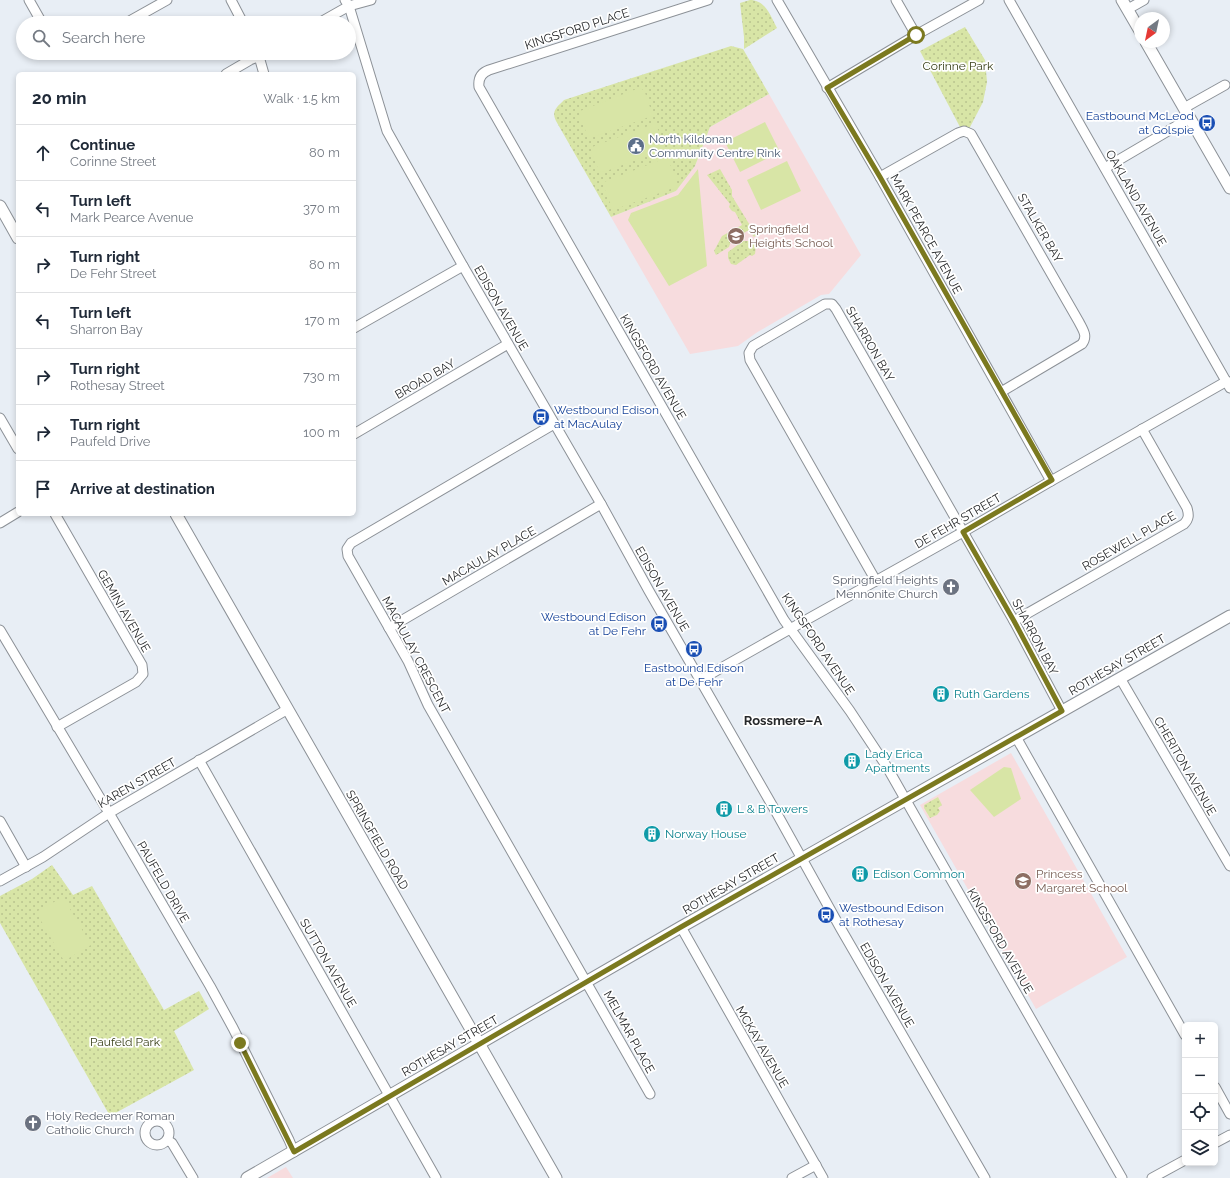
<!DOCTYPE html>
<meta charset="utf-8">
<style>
:root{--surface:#fff;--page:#f6f6f7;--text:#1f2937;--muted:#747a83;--line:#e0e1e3}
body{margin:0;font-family:Raleway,sans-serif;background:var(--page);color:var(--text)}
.controls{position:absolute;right:12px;bottom:12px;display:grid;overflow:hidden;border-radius:6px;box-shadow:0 2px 6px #0003}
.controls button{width:36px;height:36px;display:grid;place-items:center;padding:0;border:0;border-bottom:1px solid var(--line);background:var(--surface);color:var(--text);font:20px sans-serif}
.compass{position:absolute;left:1134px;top:12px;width:36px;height:36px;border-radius:50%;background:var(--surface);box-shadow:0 2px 6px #0003;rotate:213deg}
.stop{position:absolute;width:12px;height:12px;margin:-9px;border:3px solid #7b791f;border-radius:50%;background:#fff}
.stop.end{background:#7b791f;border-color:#fff;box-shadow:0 1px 4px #0008}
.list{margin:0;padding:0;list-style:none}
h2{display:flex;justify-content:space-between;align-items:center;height:52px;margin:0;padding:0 16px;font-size:17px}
h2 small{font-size:13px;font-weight:400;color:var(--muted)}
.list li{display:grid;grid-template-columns:26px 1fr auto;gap:12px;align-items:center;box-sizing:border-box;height:56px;padding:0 16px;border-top:1px solid var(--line)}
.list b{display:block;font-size:15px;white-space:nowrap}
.list p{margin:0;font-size:13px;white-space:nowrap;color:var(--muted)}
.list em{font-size:13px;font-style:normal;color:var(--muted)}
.icon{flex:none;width:22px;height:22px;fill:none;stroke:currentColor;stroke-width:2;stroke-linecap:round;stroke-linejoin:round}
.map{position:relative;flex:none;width:1230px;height:1178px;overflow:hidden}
.search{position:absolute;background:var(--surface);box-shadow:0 2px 6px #0003;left:16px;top:16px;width:340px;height:44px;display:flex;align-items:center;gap:10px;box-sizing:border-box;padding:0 14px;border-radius:22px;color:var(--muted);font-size:15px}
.panel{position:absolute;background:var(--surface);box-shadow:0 2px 6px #0003;left:16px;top:72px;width:340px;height:444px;border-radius:6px}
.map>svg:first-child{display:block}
.education{fill:#f7dcde}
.park{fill:url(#park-dots)}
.garden{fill:#d8e5a6}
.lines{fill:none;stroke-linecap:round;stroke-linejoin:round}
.minor-casing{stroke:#8c9197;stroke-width:11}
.tertiary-casing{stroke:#8c9197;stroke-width:13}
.minor{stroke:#fff;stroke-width:9}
.tertiary{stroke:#fff;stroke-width:11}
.route{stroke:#7b791f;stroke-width:5}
.labels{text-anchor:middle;stroke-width:3.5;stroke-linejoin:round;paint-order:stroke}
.street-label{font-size:12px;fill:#27292b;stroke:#fff}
.park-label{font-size:12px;fill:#383f17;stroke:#fff}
.transit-label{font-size:12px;fill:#164399;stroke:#fff;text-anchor:end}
.service-label{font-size:12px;fill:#4e5e75;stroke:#fff;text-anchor:start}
.education-label{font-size:12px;fill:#785e54;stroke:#fff;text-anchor:start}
.worship-label{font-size:12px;fill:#5b616d;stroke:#fff;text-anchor:end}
.culture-label{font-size:12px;fill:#0d838f;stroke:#fff;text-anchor:start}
.neighbourhood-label{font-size:13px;font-weight:bold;fill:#27292b;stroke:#fff}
</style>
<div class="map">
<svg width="1230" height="1178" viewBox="0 0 1230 1178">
<defs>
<pattern id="park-dots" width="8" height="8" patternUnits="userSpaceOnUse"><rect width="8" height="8" fill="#d8e5a6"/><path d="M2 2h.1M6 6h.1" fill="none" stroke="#b9c48f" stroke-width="1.8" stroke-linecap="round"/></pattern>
</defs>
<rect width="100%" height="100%" fill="#e8eef5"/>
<g class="education">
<polygon points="769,94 861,255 829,294 821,295 756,333 738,346 690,354 611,217 676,191 695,166 710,127"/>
<polygon points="1011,753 1127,957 1036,1009 920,805"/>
<polygon points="286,1167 293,1178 267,1178"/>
</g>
<g class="park">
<path d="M750,0C766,0 771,17 777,28L744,49V37L740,3Z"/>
<polygon points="965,27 985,60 987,82 983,102 969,129 960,127 920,51"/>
<path d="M731,46L743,49L769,94L710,127L695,166L676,191L611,217L556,121C551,111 557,107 564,100Z"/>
<polygon points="720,169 732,190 732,196 751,227 757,234 754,237 749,231 747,231 738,237 732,238 729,247 716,255 714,251 722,236 742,225 735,212 732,211 729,207 730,204 707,175"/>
<polygon points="743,241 752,241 756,246 755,254 752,256 750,255 736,265 731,264 728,258 728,252"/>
<polygon points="938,797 942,805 938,808 940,811 937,815 930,818 924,808 924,805"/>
<polygon points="52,865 73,895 92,886 164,1010 199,991 209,1009 174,1031 194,1070 110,1116 0,923 0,896 32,879"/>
</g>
<g class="garden">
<polygon points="639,88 644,90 652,113 652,116 593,137 588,137 579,114 580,111"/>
<polygon points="765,122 780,152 740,172 725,142"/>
<path d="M651,125H655C660,131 664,143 662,150L604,172L599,171L591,151L592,147Z"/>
<path d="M663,159L667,160C672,166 678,180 676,187L616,209L612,208L603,185L604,182Z"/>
<polygon points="787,161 801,191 761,210 747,180"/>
<polygon points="698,169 707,266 669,286 628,220 631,213 678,195"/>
<polygon points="1004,767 1011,768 1021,799 994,817 970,790"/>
<polygon points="63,897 91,945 64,961 36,912"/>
</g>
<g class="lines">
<g class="minor-casing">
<g id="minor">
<polyline points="29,0 42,23"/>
<polyline points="231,0 243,23"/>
<polyline points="345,0 349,6 387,131 463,266 601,504 649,591 776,812 841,929 985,1178"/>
<path d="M708,0L489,70C481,73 478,79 479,87L784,620L850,711L887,767L933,848L1122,1178"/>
<polyline points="777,0 880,177 1051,481"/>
<polyline points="896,0 916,35"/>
<polyline points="1009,0 1230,388"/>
<polyline points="1128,9 1144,0"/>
<polyline points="126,23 167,0"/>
<polyline points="319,23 349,6 371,0"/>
<polyline points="64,53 68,53"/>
<polyline points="258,53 264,74"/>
<polyline points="226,74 250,60 266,53"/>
<polyline points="827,88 916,35 979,0"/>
<polyline points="1184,108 1225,85"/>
<polyline points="1105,168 1190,118"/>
<path d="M880,177L958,133L964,131L971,134L1079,322C1083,330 1088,336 1082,344L1001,392"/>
<polyline points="354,328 463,266"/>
<polyline points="0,418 18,449"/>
<polyline points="554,424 351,543 347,549 348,556 408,661 428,705 650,1094"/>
<polyline points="354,434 508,344"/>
<polyline points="55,514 142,665 143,674 136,682 57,727"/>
<polyline points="0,523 18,512"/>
<polyline points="876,581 750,360 749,353 753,346 825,304 832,304 836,309 1014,621 1062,711"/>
<path d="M1014,621L1184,524C1189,519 1189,515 1187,508L1142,429"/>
<polyline points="389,628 601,504"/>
<polyline points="0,630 109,813 210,986 233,1028 289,1140 294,1152"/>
<polyline points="1120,678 1230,866"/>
<polyline points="700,680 790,629 963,532 1051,481 1227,381"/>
<polyline points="1016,737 1185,1035"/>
<polyline points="199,760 436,1178"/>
<polyline points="0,821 26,867"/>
<polyline points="0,881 43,857 109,813 288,709"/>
<polyline points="681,927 823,1178"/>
<polyline points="1215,1087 1230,1114"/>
<circle cx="157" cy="1133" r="12"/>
<polyline points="167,1140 172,1143 193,1178"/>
<polyline points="1215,1143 1230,1135"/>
<polyline points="792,1178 816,1165"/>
<polyline points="1152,1178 1185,1160"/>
</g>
</g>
<g class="tertiary-casing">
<g id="tertiary">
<polyline points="1122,0 1140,31"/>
<polyline points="1146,42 1230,188"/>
<polyline points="0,206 18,238"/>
<polyline points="176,514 556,1178"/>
<polyline points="247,1178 681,927 1230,616"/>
</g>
</g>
<use href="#minor" class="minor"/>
<use href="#tertiary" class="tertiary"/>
</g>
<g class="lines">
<polyline class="route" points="240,1043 294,1152 681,927 1062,711 1014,621 963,532 1052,480 880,177 827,88 916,35"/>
</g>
<defs>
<g id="bus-disc" transform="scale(0.9)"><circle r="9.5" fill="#1a4fb4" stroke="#fff"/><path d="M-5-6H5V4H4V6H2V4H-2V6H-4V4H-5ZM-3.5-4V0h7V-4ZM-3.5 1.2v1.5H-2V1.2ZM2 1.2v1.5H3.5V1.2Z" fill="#fff"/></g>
<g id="civic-disc" transform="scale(0.9)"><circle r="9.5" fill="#5c6f8a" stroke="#fff"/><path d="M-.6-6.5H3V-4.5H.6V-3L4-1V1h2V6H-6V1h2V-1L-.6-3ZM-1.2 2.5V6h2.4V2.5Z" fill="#fff"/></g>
<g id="school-disc" transform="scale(0.9)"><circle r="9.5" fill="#8d6e63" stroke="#fff"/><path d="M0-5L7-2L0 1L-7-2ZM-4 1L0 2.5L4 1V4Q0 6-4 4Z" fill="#fff"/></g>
<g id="church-disc" transform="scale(0.9)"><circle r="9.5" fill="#6b7280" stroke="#fff"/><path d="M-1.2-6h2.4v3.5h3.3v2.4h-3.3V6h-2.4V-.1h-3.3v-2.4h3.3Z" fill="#fff"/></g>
<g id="building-disc" transform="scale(0.9)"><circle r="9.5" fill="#0f9aa8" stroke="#fff"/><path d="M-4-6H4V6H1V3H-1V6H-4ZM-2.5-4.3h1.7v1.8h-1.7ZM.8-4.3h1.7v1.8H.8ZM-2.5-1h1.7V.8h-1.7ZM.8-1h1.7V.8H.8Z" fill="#fff"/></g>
</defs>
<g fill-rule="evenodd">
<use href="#bus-disc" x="1207" y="123"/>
<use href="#civic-disc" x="636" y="146"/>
<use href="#school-disc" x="736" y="236"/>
<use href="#bus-disc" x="541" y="417"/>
<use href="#church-disc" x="951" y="587"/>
<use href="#bus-disc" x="659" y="624"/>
<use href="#bus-disc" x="694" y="649"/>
<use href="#building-disc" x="941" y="694"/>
<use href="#building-disc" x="852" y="761"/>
<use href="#building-disc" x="724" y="809"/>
<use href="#building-disc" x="652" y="834"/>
<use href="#building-disc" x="860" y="874"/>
<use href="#school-disc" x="1023" y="881"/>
<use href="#bus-disc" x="826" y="915"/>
<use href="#church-disc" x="33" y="1123"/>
</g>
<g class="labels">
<g class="street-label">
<text transform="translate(577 29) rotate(-18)" y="4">KINGSFORD PLACE</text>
<text transform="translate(1136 198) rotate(60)" y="4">OAKLAND AVENUE</text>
<text transform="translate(1040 228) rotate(60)" y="4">STALKER BAY</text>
<text transform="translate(926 234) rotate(61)" y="4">MARK PEARCE AVENUE</text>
<text transform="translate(501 308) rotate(60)" y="4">EDISON AVENUE</text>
<text transform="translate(870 344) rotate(60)" y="4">SHARRON BAY</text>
<text transform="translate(653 367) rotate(60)" y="4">KINGSFORD AVENUE</text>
<text transform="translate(425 379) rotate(-30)" y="4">BROAD BAY</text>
<text transform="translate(958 521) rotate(-30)" y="4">DE FEHR STREET</text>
<text transform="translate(1129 541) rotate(-30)" y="4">ROSEWELL PLACE</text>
<text transform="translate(489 556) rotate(-30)" y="4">MACAULAY PLACE</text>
<text transform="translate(662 589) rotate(60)" y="4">EDISON AVENUE</text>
<text transform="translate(124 611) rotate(60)" y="4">GEMINI AVENUE</text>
<text transform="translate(1035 637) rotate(62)" y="4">SHARRON BAY</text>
<text transform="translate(818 644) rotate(56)" y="4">KINGSFORD AVENUE</text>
<text transform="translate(416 655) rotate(62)" y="4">MACAULAY CRESCENT</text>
<text transform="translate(1117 665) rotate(-30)" y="4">ROTHESAY STREET</text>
<text transform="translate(1185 766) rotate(60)" y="4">CHERITON AVENUE</text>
<text transform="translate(137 783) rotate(-30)" y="4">KAREN STREET</text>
<text transform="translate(377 840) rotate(60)" y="4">SPRINGFIELD ROAD</text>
<text transform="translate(163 882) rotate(60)" y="4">PAUFELD DRIVE</text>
<text transform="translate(731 884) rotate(-30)" y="4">ROTHESAY STREET</text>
<text transform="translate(1000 941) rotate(60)" y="4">KINGSFORD AVENUE</text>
<text transform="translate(328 963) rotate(60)" y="4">SUTTON AVENUE</text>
<text transform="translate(887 985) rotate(60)" y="4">EDISON AVENUE</text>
<text transform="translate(629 1032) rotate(61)" y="4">MELMAR PLACE</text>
<text transform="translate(450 1046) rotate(-30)" y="4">ROTHESAY STREET</text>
<text transform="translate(762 1047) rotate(60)" y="4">MCKAY AVENUE</text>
</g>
<g class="park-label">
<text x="958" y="70">Corinne Park</text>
<text x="125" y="1046">Paufeld Park</text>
</g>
<g class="transit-label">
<text x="1194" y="120">Eastbound McLeod<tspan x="1194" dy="14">at Golspie</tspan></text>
<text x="554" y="414" text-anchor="start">Westbound Edison<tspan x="554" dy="14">at MacAulay</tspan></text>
<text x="646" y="621">Westbound Edison<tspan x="646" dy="14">at De Fehr</tspan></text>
<text x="694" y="672" text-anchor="middle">Eastbound Edison<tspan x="694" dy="14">at De Fehr</tspan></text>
<text x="839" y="912" text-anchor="start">Westbound Edison<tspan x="839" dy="14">at Rothesay</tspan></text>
</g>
<g class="service-label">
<text x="649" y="143">North Kildonan<tspan x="649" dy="14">Community Centre Rink</tspan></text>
</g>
<g class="education-label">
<text x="749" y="233">Springfield<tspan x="749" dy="14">Heights School</tspan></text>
<text x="1036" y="878">Princess<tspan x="1036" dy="14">Margaret School</tspan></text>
</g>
<g class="worship-label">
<text x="938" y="584">Springfield Heights<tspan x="938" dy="14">Mennonite Church</tspan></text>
<text x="46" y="1120" text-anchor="start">Holy Redeemer Roman<tspan x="46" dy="14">Catholic Church</tspan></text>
</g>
<g class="culture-label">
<text x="954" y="698">Ruth Gardens</text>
<text x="865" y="758">Lady Erica<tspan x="865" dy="14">Apartments</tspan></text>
<text x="737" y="813">L &amp; B Towers</text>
<text x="665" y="838">Norway House</text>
<text x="873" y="878">Edison Common</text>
</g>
<g class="neighbourhood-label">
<text x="783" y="725">Rossmere–A</text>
</g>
</g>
</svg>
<div class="controls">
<button>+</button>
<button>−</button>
<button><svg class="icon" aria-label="locate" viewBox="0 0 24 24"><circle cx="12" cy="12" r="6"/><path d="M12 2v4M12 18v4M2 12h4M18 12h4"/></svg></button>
<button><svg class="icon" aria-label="layers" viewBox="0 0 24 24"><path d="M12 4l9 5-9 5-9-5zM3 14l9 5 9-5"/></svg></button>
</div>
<svg class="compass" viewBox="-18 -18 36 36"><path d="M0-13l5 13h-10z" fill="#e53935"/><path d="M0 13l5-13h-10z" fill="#747a83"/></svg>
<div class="stop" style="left:916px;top:35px"></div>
<div class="stop end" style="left:240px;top:1043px"></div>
<div class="search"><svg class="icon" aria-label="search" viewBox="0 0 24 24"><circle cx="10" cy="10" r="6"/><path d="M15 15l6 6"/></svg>Search here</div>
<section class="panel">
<h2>20 min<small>Walk · 1.5 km</small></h2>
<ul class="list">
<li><svg class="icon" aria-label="ahead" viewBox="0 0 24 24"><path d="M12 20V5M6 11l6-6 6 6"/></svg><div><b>Continue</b><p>Corinne Street</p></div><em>80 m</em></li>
<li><svg class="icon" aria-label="left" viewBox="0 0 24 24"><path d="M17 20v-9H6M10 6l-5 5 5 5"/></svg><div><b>Turn left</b><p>Mark Pearce Avenue</p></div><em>370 m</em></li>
<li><svg class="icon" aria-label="right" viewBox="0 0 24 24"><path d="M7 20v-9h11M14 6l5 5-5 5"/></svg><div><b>Turn right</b><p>De Fehr Street</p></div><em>80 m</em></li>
<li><svg class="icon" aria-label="left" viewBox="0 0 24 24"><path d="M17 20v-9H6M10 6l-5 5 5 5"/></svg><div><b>Turn left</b><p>Sharron Bay</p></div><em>170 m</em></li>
<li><svg class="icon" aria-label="right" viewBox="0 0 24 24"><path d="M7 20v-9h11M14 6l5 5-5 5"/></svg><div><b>Turn right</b><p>Rothesay Street</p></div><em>730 m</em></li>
<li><svg class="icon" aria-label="right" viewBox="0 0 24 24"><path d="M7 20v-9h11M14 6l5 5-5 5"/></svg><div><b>Turn right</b><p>Paufeld Drive</p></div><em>100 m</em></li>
<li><svg class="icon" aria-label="arrive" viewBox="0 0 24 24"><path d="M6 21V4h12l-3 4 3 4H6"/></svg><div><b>Arrive at destination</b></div></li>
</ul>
</section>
</div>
